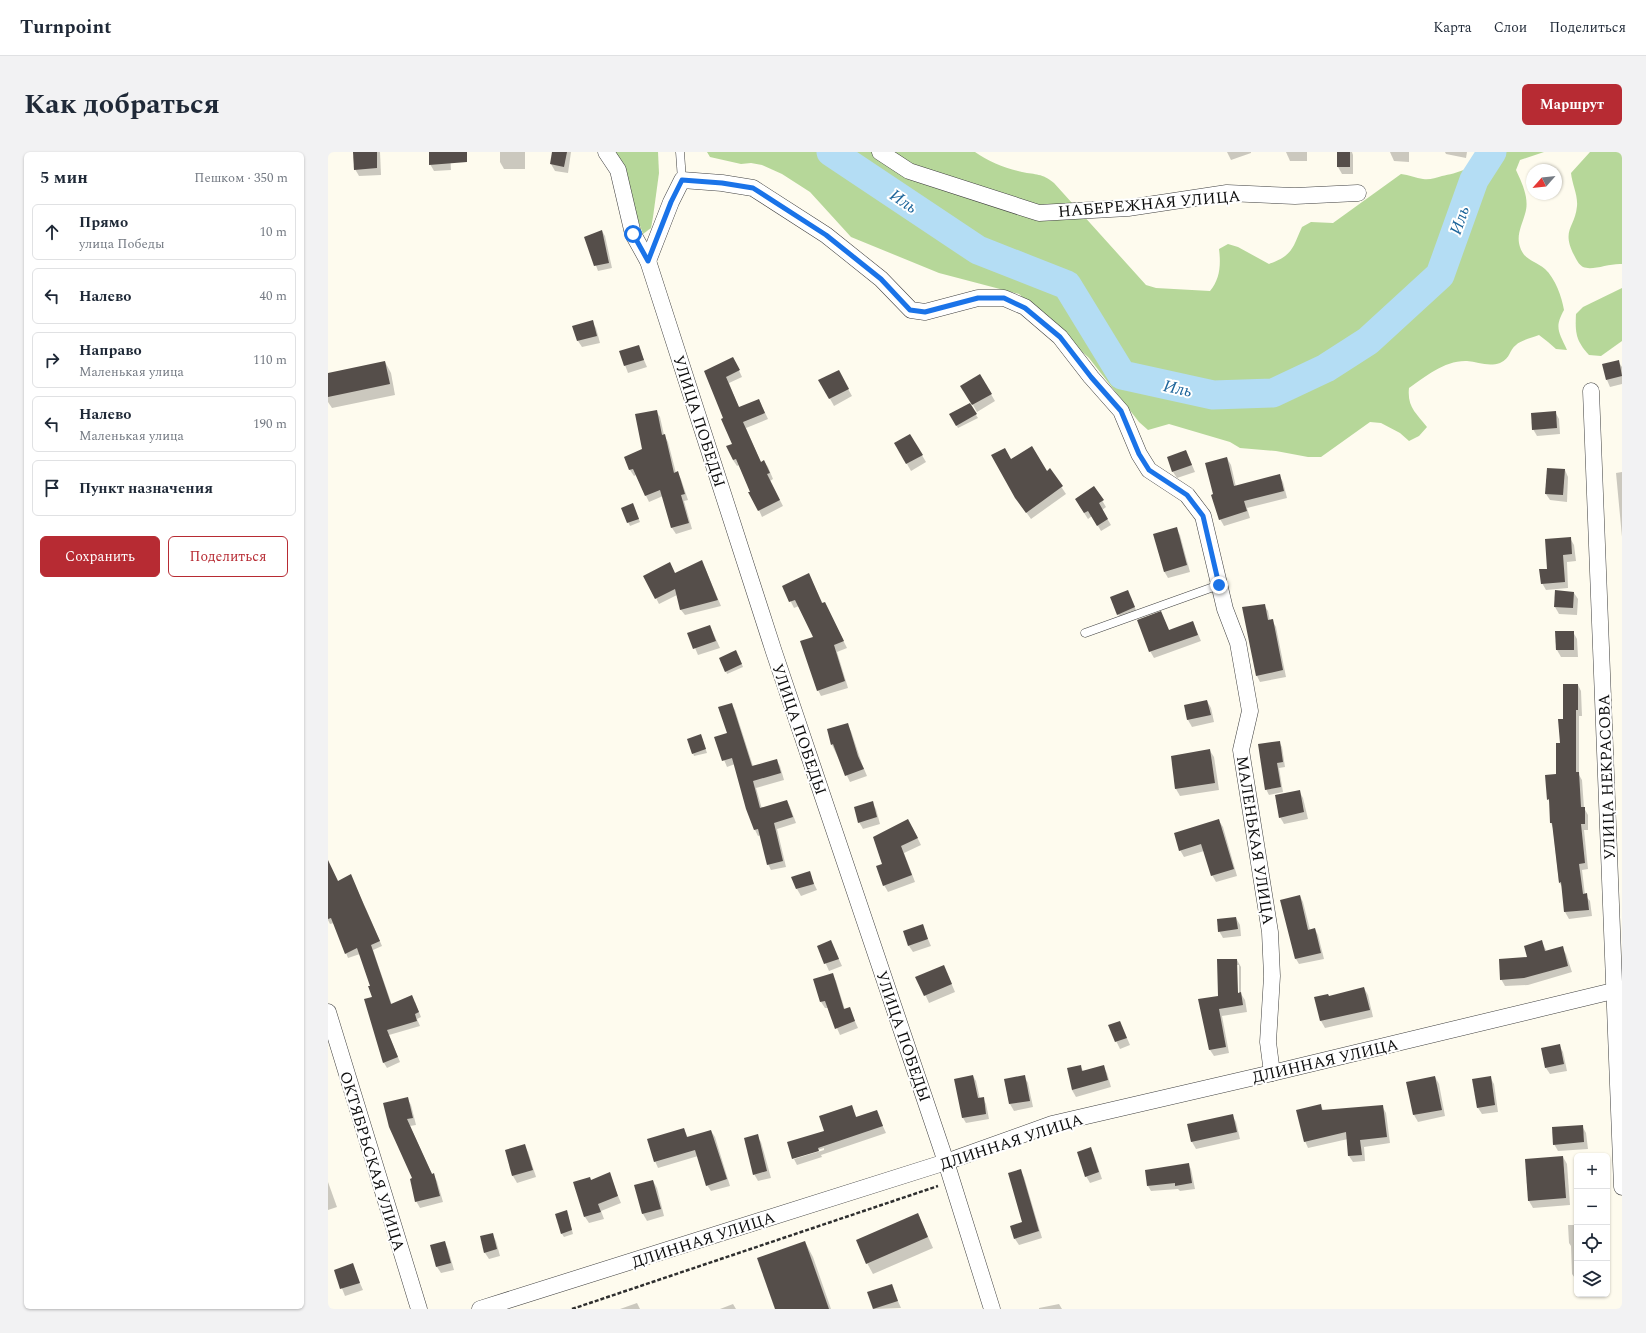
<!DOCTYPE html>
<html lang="ru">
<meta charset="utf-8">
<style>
:root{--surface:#fff;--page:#f2f2f3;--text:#1f2937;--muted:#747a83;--line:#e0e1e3;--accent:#b72b33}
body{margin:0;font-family:Spectral,serif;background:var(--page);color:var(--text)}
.controls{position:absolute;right:12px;bottom:12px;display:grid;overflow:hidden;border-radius:6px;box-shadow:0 1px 3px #0004}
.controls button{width:36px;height:36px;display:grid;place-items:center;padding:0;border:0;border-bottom:1px solid var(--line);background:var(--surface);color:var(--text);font:20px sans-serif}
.compass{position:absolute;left:1198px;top:12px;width:36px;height:36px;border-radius:50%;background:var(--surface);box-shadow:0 1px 3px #0004;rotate:243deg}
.stop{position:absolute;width:12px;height:12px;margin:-9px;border:3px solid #1a73e8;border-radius:50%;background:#fff}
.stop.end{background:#1a73e8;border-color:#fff;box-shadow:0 1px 4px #0008}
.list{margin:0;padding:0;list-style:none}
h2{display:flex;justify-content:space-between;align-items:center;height:52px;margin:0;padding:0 16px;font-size:17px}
h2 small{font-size:13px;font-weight:400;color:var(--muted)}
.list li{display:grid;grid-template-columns:26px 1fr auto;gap:12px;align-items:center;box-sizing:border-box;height:56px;margin:0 8px 8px;padding:0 8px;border:1px solid var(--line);border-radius:6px}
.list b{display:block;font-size:15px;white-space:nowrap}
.list p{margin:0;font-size:13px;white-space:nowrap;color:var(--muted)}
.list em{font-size:13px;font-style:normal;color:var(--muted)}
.actions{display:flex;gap:8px;padding:12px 16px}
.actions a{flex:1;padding:9px 0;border:1px solid var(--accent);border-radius:6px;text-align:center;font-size:14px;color:var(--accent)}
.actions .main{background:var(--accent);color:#fff}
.icon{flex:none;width:22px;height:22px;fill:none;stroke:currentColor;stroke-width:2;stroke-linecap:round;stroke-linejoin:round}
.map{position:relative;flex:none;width:1294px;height:1157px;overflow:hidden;border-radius:6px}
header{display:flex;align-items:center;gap:24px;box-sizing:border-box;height:56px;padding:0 20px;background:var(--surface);border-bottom:1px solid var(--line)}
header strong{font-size:19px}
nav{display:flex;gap:22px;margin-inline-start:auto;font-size:14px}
.intro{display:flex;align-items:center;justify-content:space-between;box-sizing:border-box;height:96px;padding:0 24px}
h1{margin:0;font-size:28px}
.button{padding:10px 18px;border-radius:6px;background:var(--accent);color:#fff;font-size:14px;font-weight:700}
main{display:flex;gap:24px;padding:0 24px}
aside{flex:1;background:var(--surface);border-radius:6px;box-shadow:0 1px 3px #0004}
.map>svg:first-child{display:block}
.forest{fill:#b6d799}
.shadow{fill:#0003;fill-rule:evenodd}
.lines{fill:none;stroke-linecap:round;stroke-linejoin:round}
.river{stroke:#b4ddf4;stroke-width:29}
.building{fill:#554e4a}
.service-casing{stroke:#404040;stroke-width:9}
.minor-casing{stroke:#404040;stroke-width:17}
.path{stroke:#2f2f2f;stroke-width:2.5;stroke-dasharray:4 2;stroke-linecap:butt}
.service{stroke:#fff;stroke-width:8}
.minor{stroke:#fff;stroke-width:16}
.route{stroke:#1a73e8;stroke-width:5}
.labels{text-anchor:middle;stroke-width:4;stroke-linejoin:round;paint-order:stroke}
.street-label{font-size:16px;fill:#0d0d0d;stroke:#fff}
.water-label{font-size:17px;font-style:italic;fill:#1b649a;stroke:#fff}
</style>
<header>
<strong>Turnpoint</strong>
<nav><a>Карта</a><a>Слои</a><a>Поделиться</a></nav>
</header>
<div class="intro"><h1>Как добраться</h1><a class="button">Маршрут</a></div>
<main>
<aside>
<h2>5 мин<small>Пешком · 350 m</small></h2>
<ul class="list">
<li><svg class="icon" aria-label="ahead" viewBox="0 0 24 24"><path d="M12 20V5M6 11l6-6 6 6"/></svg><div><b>Прямо</b><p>улица Победы</p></div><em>10 m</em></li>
<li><svg class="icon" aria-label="left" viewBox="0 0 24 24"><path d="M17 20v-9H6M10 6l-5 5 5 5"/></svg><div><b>Налево</b></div><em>40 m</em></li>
<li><svg class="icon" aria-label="right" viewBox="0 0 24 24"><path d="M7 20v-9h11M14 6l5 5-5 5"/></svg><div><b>Направо</b><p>Маленькая улица</p></div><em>110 m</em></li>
<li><svg class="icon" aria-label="left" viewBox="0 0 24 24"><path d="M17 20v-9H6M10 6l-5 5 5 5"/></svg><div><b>Налево</b><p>Маленькая улица</p></div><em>190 m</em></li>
<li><svg class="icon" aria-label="arrive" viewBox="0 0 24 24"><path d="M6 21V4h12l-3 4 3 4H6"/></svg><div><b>Пункт назначения</b></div></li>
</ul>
<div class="actions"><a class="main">Сохранить</a><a>Поделиться</a></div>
</aside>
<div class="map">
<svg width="1294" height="1157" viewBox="0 0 1294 1157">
<rect width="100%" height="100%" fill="#fefbee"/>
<g class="forest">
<polygon points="285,0 330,0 331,21 325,65 323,76 315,82"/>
<path d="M379,0H647C661,10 677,16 694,20C708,23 714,21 726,31L818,133L828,136L882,139C892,127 893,113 891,97L900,92L910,95L941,112C965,103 964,97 974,75L983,70L1005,71L1073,22C1081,23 1088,26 1095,27C1102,28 1107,26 1114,24C1128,21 1149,17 1151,0H1216L1192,8L1188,18C1194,31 1202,47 1197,62C1194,73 1188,83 1192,95C1196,108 1207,109 1217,117C1227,126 1234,145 1236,158C1226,176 1231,180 1239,198L1228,197L1220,190L1211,183C1204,186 1193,188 1188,193C1181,198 1183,206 1172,211C1160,215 1150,210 1139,209C1117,208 1097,225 1081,236C1079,255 1088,261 1099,275L1091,284L1081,289L1072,281L1053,271L1042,270L993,305H980L948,299L912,296L902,290L841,272L820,278L811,270L761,206L691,142L611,121L523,85L482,40L454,22L434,13L423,11L413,12L382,5Z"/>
<path d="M1262,0H1294V112C1281,111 1265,119 1255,115C1251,113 1248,107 1246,103C1233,77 1247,76 1249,54C1250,43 1244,32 1243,21Z"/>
<path d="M1294,136V189L1273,204L1261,203C1248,189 1247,181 1248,162L1255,155Z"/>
</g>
<g class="shadow">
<polygon points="26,0 52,0 53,23 31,24 27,17"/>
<polygon points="102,0 122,0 123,18 106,19 102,12"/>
<polygon points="172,0 197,0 197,17 176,17 172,10"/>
<polygon points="225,0 243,0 240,21 227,19 223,12"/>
<polygon points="899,0 923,0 923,1 903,8"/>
<polygon points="958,0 979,0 979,9 962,9"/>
<polygon points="1010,0 1024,0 1025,3 1025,22 1014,22 1010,15"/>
<polygon points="1062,0 1081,0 1081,10 1066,9"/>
<polygon points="1117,0 1139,0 1138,6 1118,2"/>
<polygon points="274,79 277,84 284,116 270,119 257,85"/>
<polygon points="264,170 268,176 272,191 254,195 250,189"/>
<polygon points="310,194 319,215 300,221 292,200"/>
<polygon points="1290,209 1294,215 1294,232 1282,235 1279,228"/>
<polygon points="57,210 63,221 67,243 4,256 0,250 0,222"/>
<polygon points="408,212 414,225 401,231 411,256 431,248 440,267 418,276 433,311 436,309 440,315 445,327 442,329 455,354 434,365 411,313 409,314 405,308 405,293 397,267 377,219"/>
<polygon points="510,219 524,244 506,254 492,229"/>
<polygon points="652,224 667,249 649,260 634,234"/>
<polygon points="641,252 650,266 630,276 622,262"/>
<polygon points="328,259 332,265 336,283 340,290 348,321 350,321 353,327 360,348 356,349 364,377 348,382 344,376 335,344 321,350 308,323 306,324 302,318 297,305 315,298"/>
<polygon points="1227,260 1231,267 1232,282 1209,284 1205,277"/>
<polygon points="582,283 598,310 583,319 567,291"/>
<polygon points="858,299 867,320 849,326 845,320"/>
<polygon points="899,306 903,313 908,335 951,323 955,330 959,346 919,356 922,366 896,374 892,367"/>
<polygon points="683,308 719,320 722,318 738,342 703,367 693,353"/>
<polygon points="1237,318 1240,325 1239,350 1222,348 1218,342"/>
<polygon points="1294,320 1294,385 1288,321"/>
<polygon points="766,335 778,355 774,358 783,373 773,379 764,364 760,367 751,353"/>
<polygon points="306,355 312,370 302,374 294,357"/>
<polygon points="848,376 852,383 862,420 840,426 836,419"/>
<polygon points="1242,386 1246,393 1248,409 1239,410 1240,436 1218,438 1214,431 1220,418"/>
<polygon points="377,416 393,454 357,463 353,458 349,443 331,452 328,446"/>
<polygon points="484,429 495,452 500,458 519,496 509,500 520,536 493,544 490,538 487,486 471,454 466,456 455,434"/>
<polygon points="1246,441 1250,447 1249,463 1231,462 1227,455"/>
<polygon points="803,446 810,463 794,469 790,462"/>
<polygon points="936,453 940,459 942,469 944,468 948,475 958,525 932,530 929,524"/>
<polygon points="833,461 841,479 865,470 873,489 826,506 822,499"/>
<polygon points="382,474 392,496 370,503 361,482"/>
<polygon points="1245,480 1249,487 1250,505 1233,505 1229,498"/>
<polygon points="410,503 415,515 399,522 398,519"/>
<polygon points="1250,533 1253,539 1254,564 1251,564 1251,623 1254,628 1256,656 1260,663 1260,678 1256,678 1260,717 1254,718 1257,743 1262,749 1264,764 1241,767 1237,760 1235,736 1231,730 1225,676 1223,671 1222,651 1220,647 1229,623 1236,568"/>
<polygon points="879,549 883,556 886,570 864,575 860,568 857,554"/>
<polygon points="403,552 407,558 425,614 448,608 452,614 456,628 428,636 434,657 459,649 462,655 468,671 449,677 458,715 443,718 440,712 433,683 430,684 427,678 407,612 399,615 387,586 400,582"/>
<polygon points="519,572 523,579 534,612 539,624 522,630 504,593 500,578"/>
<polygon points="374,586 379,601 366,604 365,601"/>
<polygon points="951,590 954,595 957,615 951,616 955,640 941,643 938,637"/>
<polygon points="882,599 886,605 891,638 852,644 848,637 844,604"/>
<polygon points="971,639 975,646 980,667 956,672 952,665"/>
<polygon points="544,651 548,657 552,672 535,677 531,670"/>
<polygon points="891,669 895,675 909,724 888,730 884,723 876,699 856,705 852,698"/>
<polygon points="584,675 593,693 576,701 587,730 560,740 556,733 555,713"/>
<polygon points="0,710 10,731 25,729 39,759 54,794 45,798 64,853 87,850 93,865 89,867 92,874 61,883 72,910 59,916 56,911 37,848 45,845 43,834 32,802 20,806 6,771 2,772 0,768"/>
<polygon points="481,721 489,738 473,744 469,737"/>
<polygon points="972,744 975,750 982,778 987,777 990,783 996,807 971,812 968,807"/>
<polygon points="908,766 912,773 913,784 895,786 891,779"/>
<polygon points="594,773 603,794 585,800 581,794"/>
<polygon points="503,790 514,814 501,819 490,794"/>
<polygon points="1214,790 1219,800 1234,796 1238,802 1244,820 1200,833 1177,834 1173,827 1201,806"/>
<path d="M909,808L913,815V842L917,848L919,860L894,864L901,901L886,904L882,898L891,845ZM909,813H911V845L909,846Z"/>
<polygon points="619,821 627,840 601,851 589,825"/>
<polygon points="504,822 508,829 517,858 521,856 530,876 512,883 500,856 497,856 493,850"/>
<polygon points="1036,836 1040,843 1045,865 997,876 993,869 987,846 1001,845"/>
<polygon points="792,870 802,893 792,897 781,874"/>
<polygon points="1231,893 1235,900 1239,919 1222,922 1218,916"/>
<polygon points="752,914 756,920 775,914 779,921 783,935 748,945 744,938"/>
<polygon points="645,924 648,929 652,947 655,946 658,952 661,967 638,971 635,966 627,927"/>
<polygon points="696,924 700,931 705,955 686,959 682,952 677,928"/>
<polygon points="1107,925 1111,932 1117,964 1090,970 1086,963 1079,931"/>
<polygon points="1162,925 1166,932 1170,960 1154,962 1150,956"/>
<polygon points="79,946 83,953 88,973 82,974 104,1022 105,1022 109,1029 115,1050 92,1056 88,1049 86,1027 62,975"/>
<polygon points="992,953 996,959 1054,954 1058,961 1062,991 1036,995 1037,1009 1025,1010 1021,1004 1020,987 980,996 977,989"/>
<polygon points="523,954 529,966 548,959 558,981 493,1003 494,1005 469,1013 466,1007 496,998 496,996 465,1005 498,979"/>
<polygon points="904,963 908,970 912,987 868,997 864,990 860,973"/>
<polygon points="1254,974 1258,981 1260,997 1230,999 1226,992"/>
<polygon points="356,977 360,986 383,979 387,985 402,1034 383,1039 379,1033 370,1004 330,1016 327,1009"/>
<polygon points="429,984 433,990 443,1026 430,1029 426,1022"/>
<polygon points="196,993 200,1000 208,1025 189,1031 185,1024 178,998"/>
<polygon points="762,996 766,1003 774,1027 762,1031 758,1024"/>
<polygon points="1235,1005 1239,1012 1242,1053 1205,1056 1201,1049 1198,1008"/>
<polygon points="860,1012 863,1017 867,1037 852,1039 850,1037 823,1039 820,1034"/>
<polygon points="692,1018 696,1025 714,1086 691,1093 687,1087 695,1071"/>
<polygon points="281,1022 293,1051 273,1059 276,1067 261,1071 257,1065"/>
<polygon points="325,1029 329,1036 336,1064 319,1069 315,1062 308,1034"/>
<polygon points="0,1030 9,1055 0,1058"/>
<polygon points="590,1062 605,1096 545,1122 539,1111"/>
<polygon points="240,1063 245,1082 236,1085 234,1082"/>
<polygon points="1240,1073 1249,1073 1249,1129 1244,1122 1243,1094 1241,1091"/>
<polygon points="164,1082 168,1089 172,1104 161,1107 157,1101"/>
<polygon points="116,1090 120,1097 126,1118 113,1121 109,1115"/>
<polygon points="477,1090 485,1105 503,1157 448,1157"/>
<polygon points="24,1113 35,1138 17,1144 7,1119"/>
<polygon points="563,1133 573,1156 546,1157 540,1141"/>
<polygon points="309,1151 312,1157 292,1157"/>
<polygon points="405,1152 408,1157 392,1157"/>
<polygon points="731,1152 734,1157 711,1157 711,1156"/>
</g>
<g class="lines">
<polyline class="river" points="503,0 650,98 739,133 794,223 885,243 945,241 998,216 1040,189 1112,123 1146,28 1164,0"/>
</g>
<g class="building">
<polygon points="25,0 49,0 49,16 26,18"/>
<polygon points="101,0 139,0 139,10 101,13"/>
<polygon points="224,0 239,0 236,15 222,12"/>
<rect x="1009" y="0" width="13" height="15"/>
<polygon points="274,78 281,111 266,114 256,85"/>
<polygon points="265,168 269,184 249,189 244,174"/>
<polygon points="311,193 316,208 296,214 291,199"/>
<polygon points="405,205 412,218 398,225 411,255 431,247 437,261 415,270 433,310 436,308 442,321 439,322 452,348 430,359 420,340 422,340 408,307 405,308 398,294 404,292 393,267 395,266 376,219"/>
<polygon points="1291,208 1294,224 1278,228 1274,212"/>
<polygon points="57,209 62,232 0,245 0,221"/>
<polygon points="511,218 521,237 501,247 490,228"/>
<polygon points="652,222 664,242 644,253 632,234"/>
<polygon points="642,251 649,262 628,274 621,262"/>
<polygon points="329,258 334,283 337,282 346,321 350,319 357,342 353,343 361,371 343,376 332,338 317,344 305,317 301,318 296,305 314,297 307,262"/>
<polygon points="1228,259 1229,276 1204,278 1203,261"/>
<polygon points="582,282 595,303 578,312 566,291"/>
<polygon points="704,294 719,319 722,316 735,334 698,361 687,346 663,303 677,296 683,307"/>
<polygon points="858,298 864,313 844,320 839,305"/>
<polygon points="899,305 906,334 952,322 956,339 916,349 919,359 891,368 883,343 885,342 877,311"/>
<polygon points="1219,316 1237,317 1235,343 1217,342"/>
<polygon points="766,334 776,348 771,351 780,367 769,374 760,359 756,361 747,347"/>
<polygon points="305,351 311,367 299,371 293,356"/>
<polygon points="849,375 859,413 836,420 825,382"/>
<polygon points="1243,385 1244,402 1235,403 1237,430 1213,432 1211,417 1219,417 1217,387"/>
<polygon points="374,408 390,448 352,458 347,437 327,447 315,424 342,410 347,421"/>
<polygon points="481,421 494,451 497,450 516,489 506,493 517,529 489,539 472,489 485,485 467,448 461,450 454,434"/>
<polygon points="800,438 807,455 789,463 782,445"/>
<polygon points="1227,438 1246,440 1245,456 1226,455"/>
<polygon points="937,452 940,468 945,467 955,518 928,524 914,455"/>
<polygon points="833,459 841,478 865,469 870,483 821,500 809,468"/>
<polygon points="382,473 388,489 365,497 359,481"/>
<polygon points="1227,479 1246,479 1246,498 1228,498"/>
<polygon points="408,498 414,512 397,520 391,506"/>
<polygon points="1235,532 1250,532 1250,558 1248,558 1248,620 1251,620 1253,655 1257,655 1257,672 1253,672 1257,711 1251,712 1255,742 1259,741 1261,758 1236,760 1233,730 1231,731 1224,671 1222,671 1221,647 1219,648 1217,623 1228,622 1228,591 1232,591 1230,567 1235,567"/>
<polygon points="879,548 883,563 859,568 856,553"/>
<polygon points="404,551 424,614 449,607 453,621 425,629 432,656 459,648 465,665 446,671 455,709 439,713 430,677 426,678 418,657 404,606 394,609 386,585 399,581 390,555"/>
<polygon points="520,571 530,604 536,617 517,624 505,592 503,593 499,577"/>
<polygon points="373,582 378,597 364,602 359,587"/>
<polygon points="952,589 955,610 949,611 953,635 937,638 930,592"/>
<polygon points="882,597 887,631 847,637 843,604"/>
<polygon points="972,638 976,660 951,666 947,643"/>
<polygon points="545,649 549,665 530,671 526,655"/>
<polygon points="580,667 590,686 573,694 584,723 555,734 548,714 554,712 545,685"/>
<polygon points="891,667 906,717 883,724 873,692 851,699 846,681"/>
<polygon points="0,708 10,729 23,722 36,753 52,789 43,793 63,852 84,843 91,860 87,862 89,869 59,878 70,905 55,911 36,847 44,845 40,834 42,834 29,796 17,802 3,766 0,767"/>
<polygon points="482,719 486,732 468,737 463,725"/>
<polygon points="972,743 980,778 987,776 993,801 967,807 952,748"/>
<polygon points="908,765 910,777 890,780 889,767"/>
<polygon points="595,772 600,787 580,794 575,779"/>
<polygon points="503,788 511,807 496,812 489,794"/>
<polygon points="1214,788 1217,799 1235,794 1240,814 1196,826 1172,828 1171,807 1199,805 1196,794"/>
<polygon points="889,807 909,807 910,841 913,840 915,853 891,857 898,895 881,898 870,847 890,844"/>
<polygon points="616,813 624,832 596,844 587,825"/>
<polygon points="505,821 516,857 522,855 527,869 507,877 497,849 492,850 485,827"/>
<polygon points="1036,835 1042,858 992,869 986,845 1000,842 1001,844"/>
<polygon points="792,869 799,886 787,890 780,873"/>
<polygon points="1232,892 1236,912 1217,916 1213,896"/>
<polygon points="753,913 754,919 776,913 780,928 744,938 739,916"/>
<polygon points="645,923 650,946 656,945 658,962 634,966 626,927"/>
<polygon points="697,923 702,949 681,952 676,927"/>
<polygon points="1107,924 1114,958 1085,963 1078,930"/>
<polygon points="1163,924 1167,953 1149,956 1144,927"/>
<polygon points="80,945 85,966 79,967 104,1022 106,1021 112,1044 87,1050 82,1027 84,1026 61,975 55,951"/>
<polygon points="993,952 994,958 1055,953 1059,985 1032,988 1034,1003 1020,1004 1018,980 976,990 968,958"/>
<polygon points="524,953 528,965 549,958 555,974 490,996 491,999 464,1007 459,990 496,979 491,964"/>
<polygon points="905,962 909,980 863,990 859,972"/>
<polygon points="1255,973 1256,990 1225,993 1224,975"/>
<polygon points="356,976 359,985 383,978 399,1027 378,1034 367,998 326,1010 319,987"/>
<polygon points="430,982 439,1019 425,1023 416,986"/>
<polygon points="197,992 205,1018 184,1024 177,998"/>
<polygon points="763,995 771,1020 757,1025 749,1000"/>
<polygon points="1235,1004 1238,1046 1200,1049 1197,1007"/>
<polygon points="861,1011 864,1031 847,1034 847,1031 819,1034 817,1018"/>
<polygon points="693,1017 711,1079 686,1087 682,1074 694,1070 680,1021"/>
<polygon points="282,1020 290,1044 270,1052 273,1060 256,1065 245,1030 262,1025 263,1028"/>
<polygon points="325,1028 333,1057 314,1062 306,1033"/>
<polygon points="239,1058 244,1078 233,1082 227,1062"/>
<polygon points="590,1061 600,1085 538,1112 528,1088"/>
<polygon points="165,1081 169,1097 156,1101 152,1084"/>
<polygon points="117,1089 123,1111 108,1115 102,1093"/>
<polygon points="477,1089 501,1157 447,1157 429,1106"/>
<polygon points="25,1111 32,1131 12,1137 6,1118"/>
<polygon points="564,1132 570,1149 545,1157 539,1140"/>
</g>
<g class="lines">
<g class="service-casing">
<g id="service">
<polyline points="352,0 354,28"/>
<polyline points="757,481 891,433"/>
</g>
</g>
<g class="minor-casing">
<g id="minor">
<polyline points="278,0 290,18 305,82 320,109 446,500 618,1010 664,1157"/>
<polyline points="552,0 581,19 711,61 800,56 899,41 967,44 1030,41"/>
<polyline points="320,109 343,50 354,28 394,31 425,36 498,83 553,127 583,158 597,160 650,146 676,146 697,155 732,185 763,225 793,259 811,302 821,318 859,343 875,364 897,457 910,491 922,559 913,598 942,780 944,824 940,890 944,921"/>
<polyline points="1263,239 1294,1035"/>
<polyline points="0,860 91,1157"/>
<polyline points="152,1157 618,1010 724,972 944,921 1285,839 1294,839"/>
</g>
</g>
<polyline class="path" points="244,1157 610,1034"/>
<use href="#service" class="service"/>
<use href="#minor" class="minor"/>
</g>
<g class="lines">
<polyline class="route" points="305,82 320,109 343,50 354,28 394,31 425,36 498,83 553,127 582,158 597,160 650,146 676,146 697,156 732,185 763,225 793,259 811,302 821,318 859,343 875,364 891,433"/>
</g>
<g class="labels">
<g class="street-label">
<text transform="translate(821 51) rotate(-5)" y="6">НАБЕРЕЖНАЯ УЛИЦА</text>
<text transform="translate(372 269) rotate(72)" y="6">УЛИЦА ПОБЕДЫ</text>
<text transform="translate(472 577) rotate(71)" y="6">УЛИЦА ПОБЕДЫ</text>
<text transform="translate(1278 625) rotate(-92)" y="6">УЛИЦА НЕКРАСОВА</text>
<text transform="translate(928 688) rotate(81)" y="6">МАЛЕНЬКАЯ УЛИЦА</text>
<text transform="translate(576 884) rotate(71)" y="6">УЛИЦА ПОБЕДЫ</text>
<text transform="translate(997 908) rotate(-13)" y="6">ДЛИННАЯ УЛИЦА</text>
<text transform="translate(683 989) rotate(-18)" y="6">ДЛИННАЯ УЛИЦА</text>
<text transform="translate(45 1009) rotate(73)" y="6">ОКТЯБРЬСКАЯ УЛИЦА</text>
<text transform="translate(375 1087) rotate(-18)" y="6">ДЛИННАЯ УЛИЦА</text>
</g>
<g class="water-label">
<text transform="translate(576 49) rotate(34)" y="6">Иль</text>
<text transform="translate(1131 68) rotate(-71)" y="6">Иль</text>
<text transform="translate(850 236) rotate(12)" y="6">Иль</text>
</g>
</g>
</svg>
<div class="controls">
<button>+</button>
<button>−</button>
<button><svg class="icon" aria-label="locate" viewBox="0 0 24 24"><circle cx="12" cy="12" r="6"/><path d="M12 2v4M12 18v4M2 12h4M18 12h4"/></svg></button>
<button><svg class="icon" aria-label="layers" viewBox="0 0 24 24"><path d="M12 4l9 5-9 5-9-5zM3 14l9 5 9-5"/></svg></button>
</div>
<svg class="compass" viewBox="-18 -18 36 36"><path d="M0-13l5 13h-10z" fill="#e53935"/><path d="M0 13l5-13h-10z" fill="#747a83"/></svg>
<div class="stop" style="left:305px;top:82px"></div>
<div class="stop end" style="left:891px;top:433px"></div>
</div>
</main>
